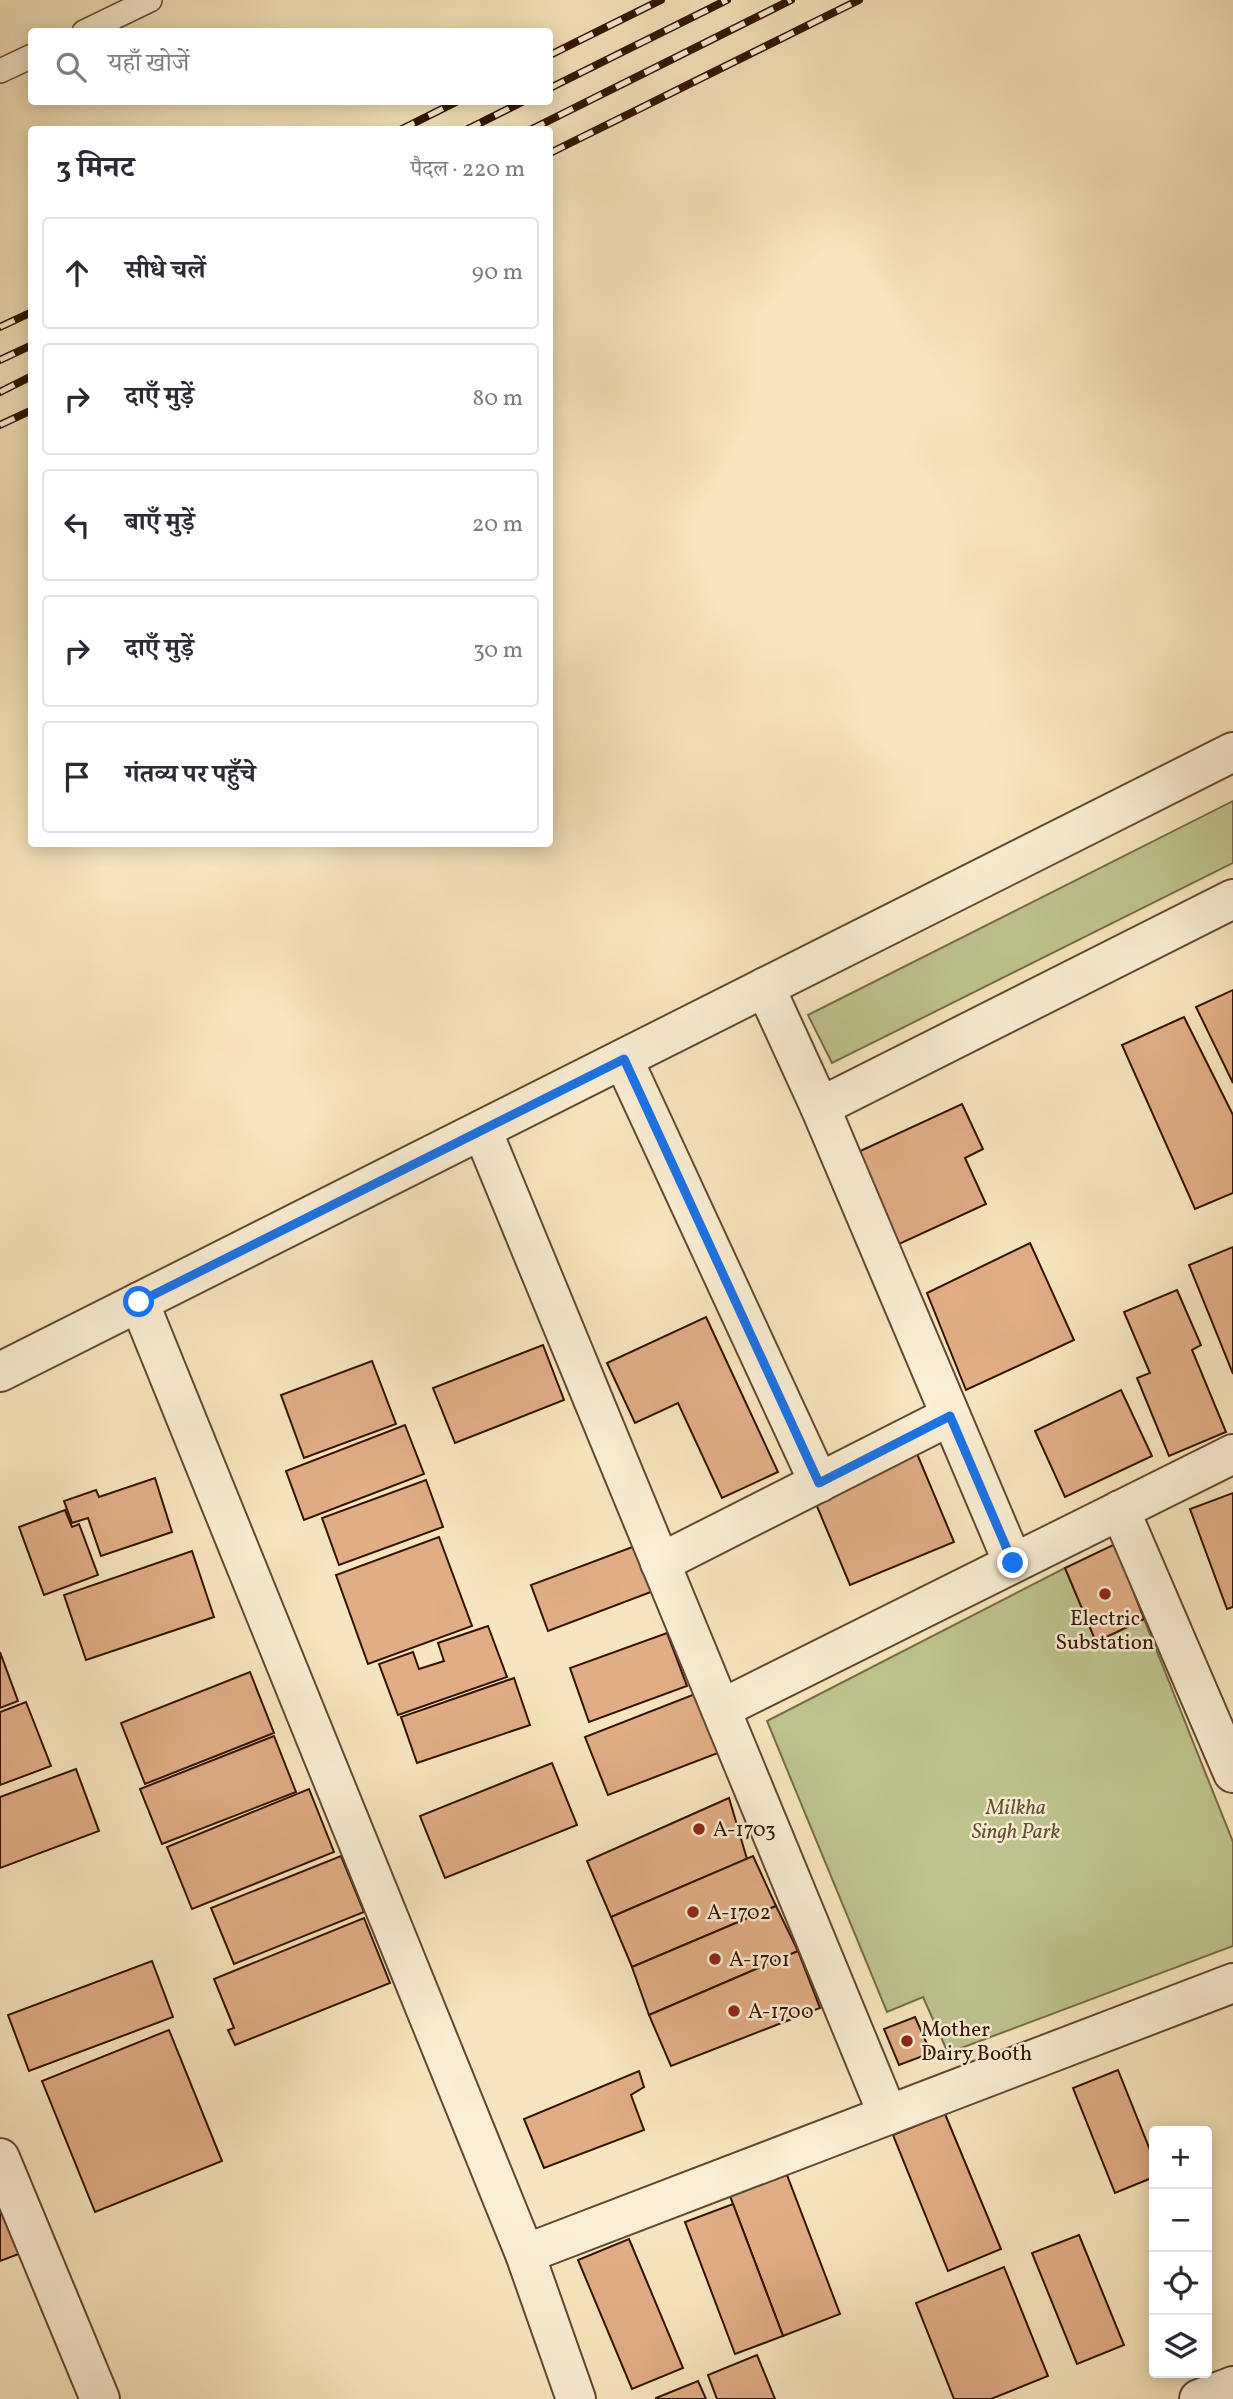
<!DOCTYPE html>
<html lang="hi">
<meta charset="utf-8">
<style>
:root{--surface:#fff;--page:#f2f2f3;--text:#2b2b33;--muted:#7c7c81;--line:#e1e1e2}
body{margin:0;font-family:Vollkorn,"Noto Serif Devanagari",serif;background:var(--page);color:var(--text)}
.controls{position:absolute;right:21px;bottom:21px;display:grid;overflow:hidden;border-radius:7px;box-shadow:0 4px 18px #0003}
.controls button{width:63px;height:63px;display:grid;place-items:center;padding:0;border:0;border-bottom:2px solid var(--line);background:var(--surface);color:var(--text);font:35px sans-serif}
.stop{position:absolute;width:21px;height:21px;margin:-16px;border:5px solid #1a73e8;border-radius:50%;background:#fff}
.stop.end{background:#1a73e8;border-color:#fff;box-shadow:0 2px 7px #0008}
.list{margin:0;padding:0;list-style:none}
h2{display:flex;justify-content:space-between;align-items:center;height:91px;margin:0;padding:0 28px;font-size:30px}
h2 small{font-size:23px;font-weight:400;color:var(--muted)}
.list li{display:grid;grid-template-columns:46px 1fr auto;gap:21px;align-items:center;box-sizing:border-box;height:112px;margin:0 14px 14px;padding:0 14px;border:2px solid var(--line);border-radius:7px}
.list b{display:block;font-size:26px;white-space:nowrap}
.list em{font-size:23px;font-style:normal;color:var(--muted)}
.icon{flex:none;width:38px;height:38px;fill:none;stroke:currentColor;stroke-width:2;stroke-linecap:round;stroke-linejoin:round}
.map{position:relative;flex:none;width:1233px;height:2399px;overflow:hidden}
.search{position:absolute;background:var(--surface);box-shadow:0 4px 18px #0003;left:28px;top:28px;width:525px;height:77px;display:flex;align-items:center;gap:18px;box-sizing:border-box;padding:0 24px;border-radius:7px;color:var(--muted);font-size:26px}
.panel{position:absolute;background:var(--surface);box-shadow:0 4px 18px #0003;left:28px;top:126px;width:525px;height:721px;border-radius:7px}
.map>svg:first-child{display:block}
.green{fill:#bfc48f;stroke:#786b48;stroke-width:2}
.building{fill:#e0ad85;stroke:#321202;stroke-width:2}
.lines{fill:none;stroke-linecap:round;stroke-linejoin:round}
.service-casing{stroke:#634731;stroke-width:26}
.minor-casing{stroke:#634731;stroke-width:42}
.service{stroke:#faeed4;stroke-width:23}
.minor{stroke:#faeed4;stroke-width:38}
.rail-casing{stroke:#321202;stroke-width:8}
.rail{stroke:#faeed4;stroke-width:5;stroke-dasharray:16;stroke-linecap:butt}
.route{stroke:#1a73e8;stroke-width:9}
.poi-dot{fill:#8f2418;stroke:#faeed4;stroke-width:2.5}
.labels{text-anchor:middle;stroke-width:5;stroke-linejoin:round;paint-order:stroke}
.poi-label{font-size:21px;fill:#321202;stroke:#faeed4;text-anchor:start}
.park-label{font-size:21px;font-style:italic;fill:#635033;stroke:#faeed4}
</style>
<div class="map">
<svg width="1233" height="2399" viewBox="0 0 1233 2399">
<rect width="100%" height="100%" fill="#f7e5bd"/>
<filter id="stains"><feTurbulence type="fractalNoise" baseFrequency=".00286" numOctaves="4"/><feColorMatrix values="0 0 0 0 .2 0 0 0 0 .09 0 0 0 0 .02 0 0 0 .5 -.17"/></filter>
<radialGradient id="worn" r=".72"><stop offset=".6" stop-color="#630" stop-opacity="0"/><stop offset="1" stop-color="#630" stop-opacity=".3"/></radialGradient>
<g class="green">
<polygon points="1233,801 1233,863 832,1063 808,1015"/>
<polygon points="1065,1568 1096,1642 1144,1619 1233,1842 1233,1946 948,2053 923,1997 887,2012 767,1721"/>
</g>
<g class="building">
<polygon points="1233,990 1233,1083 1196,1007"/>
<polygon points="1184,1017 1233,1115 1233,1193 1195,1209 1122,1045"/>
<polygon points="962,1104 983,1149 965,1158 986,1204 897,1245 858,1152"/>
<polygon points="1030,1243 1074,1340 966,1390 927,1293"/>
<polygon points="1233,1247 1233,1374 1189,1265"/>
<polygon points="1177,1290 1201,1345 1192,1350 1226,1432 1169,1456 1137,1378 1150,1373 1124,1312"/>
<polygon points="706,1317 778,1472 722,1498 678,1403 635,1423 607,1363"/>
<polygon points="543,1345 564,1400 455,1443 433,1388"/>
<polygon points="372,1361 396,1424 304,1458 281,1395"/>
<polygon points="1121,1390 1152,1456 1065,1497 1035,1431"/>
<polygon points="405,1425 424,1474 304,1520 286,1471"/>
<polygon points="915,1449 954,1542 850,1585 811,1492"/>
<polygon points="155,1478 172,1532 101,1556 88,1518 72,1523 64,1501 96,1490 99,1497"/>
<polygon points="426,1480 443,1527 339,1565 322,1518"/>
<polygon points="1233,1493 1233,1607 1227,1609 1190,1509"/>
<polygon points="65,1510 72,1527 79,1524 98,1575 44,1595 19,1527"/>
<polygon points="439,1537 472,1626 368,1664 336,1575"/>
<polygon points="1115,1544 1144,1619 1096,1642 1065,1568"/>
<polygon points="635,1546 651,1592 548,1631 531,1585"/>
<polygon points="192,1551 214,1617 86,1660 64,1595"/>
<polygon points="488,1626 507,1677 398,1715 379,1664 413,1652 419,1669 444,1661 438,1643"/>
<polygon points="667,1633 687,1686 589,1722 570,1668"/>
<polygon points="0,1652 18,1701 0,1708"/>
<polygon points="250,1672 274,1733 145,1784 121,1723"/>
<polygon points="514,1678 530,1725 417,1763 401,1717"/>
<polygon points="695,1694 718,1753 608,1795 585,1737"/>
<polygon points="26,1702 51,1766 0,1785 0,1712"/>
<polygon points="274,1736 296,1792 162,1844 140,1789"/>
<polygon points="552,1763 577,1825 445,1878 420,1816"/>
<polygon points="76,1769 99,1831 0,1868 0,1797"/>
<polygon points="309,1789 334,1852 192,1909 167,1847"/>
<polygon points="729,1798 747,1859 611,1917 587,1861"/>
<polygon points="341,1856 364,1912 234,1964 211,1908"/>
<polygon points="753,1856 776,1906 632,1967 611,1917"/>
<polygon points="776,1906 798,1951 649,2015 632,1967"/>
<polygon points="364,1918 390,1983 235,2045 228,2030 234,2028 214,1979"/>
<polygon points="798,1951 820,2008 671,2066 649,2015"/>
<polygon points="152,1961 173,2017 29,2071 8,2015"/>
<polygon points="915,2017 931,2053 899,2065 884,2029"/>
<polygon points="169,2030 222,2161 95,2212 42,2081"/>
<polygon points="1118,2070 1154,2160 1154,2177 1115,2193 1073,2088"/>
<polygon points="639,2071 644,2087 631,2095 644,2130 544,2168 524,2119"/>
<polygon points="945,2114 1001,2249 948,2271 893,2135"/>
<polygon points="787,2175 840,2314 783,2336 730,2196"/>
<polygon points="0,2181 27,2251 0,2261"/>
<polygon points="733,2204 783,2336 735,2354 685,2222"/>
<polygon points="1079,2235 1124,2345 1077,2364 1032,2253"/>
<polygon points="629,2239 683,2368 632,2389 578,2260"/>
<polygon points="1004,2267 1048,2376 991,2399 954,2399 916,2303"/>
<polygon points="757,2355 775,2399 717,2399 708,2375"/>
<polygon points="698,2381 706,2399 656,2399 656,2398"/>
</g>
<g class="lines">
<g class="service-casing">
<g id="service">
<polyline points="84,32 150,0"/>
<polyline points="0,71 32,56"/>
</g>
</g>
<g class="minor-casing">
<g id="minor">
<polyline points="765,987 820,1107 1013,1563"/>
<polyline points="623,1059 819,1483"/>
<polyline points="820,1107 1233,899"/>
<polyline points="482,1130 888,2115"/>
<polyline points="139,1302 525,2254 576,2399"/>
<polyline points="0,1372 1233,752"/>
<polyline points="1120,1510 1233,1773"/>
<polyline points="660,1563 950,1416"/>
<polyline points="721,1709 1233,1454"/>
<polyline points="0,2158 100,2399"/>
<polyline points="525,2254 1233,1983"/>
<polyline points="1199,2399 1233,2386"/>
</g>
</g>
<use href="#service" class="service"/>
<use href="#minor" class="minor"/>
<g class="rail-casing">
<g id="rail">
<polyline points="550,55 661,0"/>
<polyline points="550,88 727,0"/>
<polyline points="400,130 456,102"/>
<polyline points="466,130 522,102"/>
<polyline points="530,130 791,0"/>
<polyline points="550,153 859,0"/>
<polyline points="0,327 32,312"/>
<polyline points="0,360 32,345"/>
<polyline points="0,392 32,376"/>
<polyline points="0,425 32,410"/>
</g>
</g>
<use href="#rail" class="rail"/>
</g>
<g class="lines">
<polyline class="route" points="139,1302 624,1059 819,1483 950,1416 1013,1563"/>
</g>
<g class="poi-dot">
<circle cx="1105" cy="1594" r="7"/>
<circle cx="699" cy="1829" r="7"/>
<circle cx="693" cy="1912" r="7"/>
<circle cx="715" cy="1959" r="7"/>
<circle cx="734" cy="2011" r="7"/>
<circle cx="907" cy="2041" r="7"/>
</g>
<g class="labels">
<g class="poi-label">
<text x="1105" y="1625" text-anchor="middle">Electric<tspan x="1105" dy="24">Substation</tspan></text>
<text x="713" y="1836">A-1703</text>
<text x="707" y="1919">A-1702</text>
<text x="729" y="1966">A-1701</text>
<text x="748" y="2018">A-1700</text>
<text x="921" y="2036">Mother<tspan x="921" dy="24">Dairy Booth</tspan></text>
</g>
<g class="park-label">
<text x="1016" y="1814">Milkha<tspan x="1016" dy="24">Singh Park</tspan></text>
</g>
</g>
<rect width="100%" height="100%" filter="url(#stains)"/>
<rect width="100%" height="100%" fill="url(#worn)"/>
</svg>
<div class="controls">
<button>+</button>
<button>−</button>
<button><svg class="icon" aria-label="locate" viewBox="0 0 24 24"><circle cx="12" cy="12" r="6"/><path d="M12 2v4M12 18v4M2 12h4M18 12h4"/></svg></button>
<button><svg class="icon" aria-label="layers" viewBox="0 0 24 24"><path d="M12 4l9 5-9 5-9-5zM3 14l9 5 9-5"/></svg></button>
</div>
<div class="stop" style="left:139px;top:1302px"></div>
<div class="stop end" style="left:1013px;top:1563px"></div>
<div class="search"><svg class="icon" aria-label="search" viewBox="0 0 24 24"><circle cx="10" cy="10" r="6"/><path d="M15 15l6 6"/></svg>यहाँ खोजें</div>
<section class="panel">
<h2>3 मिनट<small>पैदल · 220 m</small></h2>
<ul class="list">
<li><svg class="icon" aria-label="ahead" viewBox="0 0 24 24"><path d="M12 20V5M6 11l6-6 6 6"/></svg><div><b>सीधे चलें</b></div><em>90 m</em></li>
<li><svg class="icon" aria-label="right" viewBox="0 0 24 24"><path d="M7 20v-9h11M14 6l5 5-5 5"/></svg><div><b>दाएँ मुड़ें</b></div><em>80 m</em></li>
<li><svg class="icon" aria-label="left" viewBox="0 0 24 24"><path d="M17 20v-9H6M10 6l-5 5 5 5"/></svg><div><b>बाएँ मुड़ें</b></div><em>20 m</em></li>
<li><svg class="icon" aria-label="right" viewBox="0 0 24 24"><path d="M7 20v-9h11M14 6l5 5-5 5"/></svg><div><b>दाएँ मुड़ें</b></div><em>30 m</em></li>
<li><svg class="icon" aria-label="arrive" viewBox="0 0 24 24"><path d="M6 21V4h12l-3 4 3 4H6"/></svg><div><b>गंतव्य पर पहुँचे</b></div></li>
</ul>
</section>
</div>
